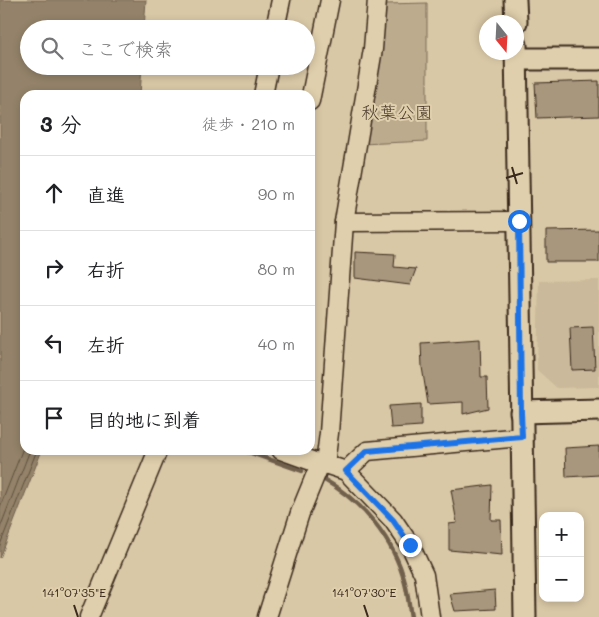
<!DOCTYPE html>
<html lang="ja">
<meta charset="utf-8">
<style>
:root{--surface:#fff;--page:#f6f6f6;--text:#202124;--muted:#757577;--line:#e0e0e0}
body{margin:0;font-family:Mali,"Klee One",sans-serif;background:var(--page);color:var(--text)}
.controls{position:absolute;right:15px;bottom:15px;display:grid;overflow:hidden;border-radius:10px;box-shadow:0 2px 8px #0003}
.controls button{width:45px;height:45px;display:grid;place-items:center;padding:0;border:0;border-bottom:1px solid var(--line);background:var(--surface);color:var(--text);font:25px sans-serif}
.compass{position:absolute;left:479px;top:15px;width:45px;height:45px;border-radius:50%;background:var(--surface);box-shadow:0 2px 8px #0003;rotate:162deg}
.stop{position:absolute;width:15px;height:15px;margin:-11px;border:4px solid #1a73e8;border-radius:50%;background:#fff}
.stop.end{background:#1a73e8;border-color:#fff;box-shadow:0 1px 5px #0008}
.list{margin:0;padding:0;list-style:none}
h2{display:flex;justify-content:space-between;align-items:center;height:65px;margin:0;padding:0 20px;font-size:21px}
h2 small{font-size:16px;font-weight:400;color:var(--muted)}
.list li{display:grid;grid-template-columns:32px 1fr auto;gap:15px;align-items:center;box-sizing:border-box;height:75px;padding:0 20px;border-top:1px solid var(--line)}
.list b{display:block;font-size:19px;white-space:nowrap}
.list em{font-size:16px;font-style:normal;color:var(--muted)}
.icon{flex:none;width:28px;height:28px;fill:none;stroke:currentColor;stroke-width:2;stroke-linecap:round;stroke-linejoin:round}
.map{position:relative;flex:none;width:599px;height:617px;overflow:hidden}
.search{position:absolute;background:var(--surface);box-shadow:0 2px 8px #0003;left:20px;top:20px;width:295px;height:55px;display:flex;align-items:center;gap:12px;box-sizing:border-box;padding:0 18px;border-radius:28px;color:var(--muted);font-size:19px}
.panel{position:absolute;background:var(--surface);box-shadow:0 2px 8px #0003;left:20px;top:90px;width:295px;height:365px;border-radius:15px}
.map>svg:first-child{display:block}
.built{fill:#cab99a}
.green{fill:#bcab8d;stroke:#7c6a56}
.water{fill:#94836a;stroke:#705f4c}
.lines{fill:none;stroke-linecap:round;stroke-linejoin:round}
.shore{stroke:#5f4e3c;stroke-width:1}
.stream{stroke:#705f4c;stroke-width:4.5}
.building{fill:#a8977d;stroke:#3b2a1e}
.minor-casing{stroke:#3b2a1e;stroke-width:21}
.tertiary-casing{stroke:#3b2a1e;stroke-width:25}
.minor{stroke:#e0cfac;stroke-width:18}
.tertiary{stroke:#e0cfac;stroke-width:21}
.route{stroke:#1a73e8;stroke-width:6}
.ticks{fill:none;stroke:#3b2a1e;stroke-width:2}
.labels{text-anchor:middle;stroke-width:4;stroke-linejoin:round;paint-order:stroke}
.park-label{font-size:18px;fill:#4e3d2f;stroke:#e0cfac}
.ticks-label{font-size:12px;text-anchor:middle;fill:#3b2a1e;stroke:#e0cfac;stroke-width:4;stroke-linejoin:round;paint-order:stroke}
</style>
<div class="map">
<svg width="599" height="617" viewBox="0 0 599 617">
<rect width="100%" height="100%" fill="#d9c8a6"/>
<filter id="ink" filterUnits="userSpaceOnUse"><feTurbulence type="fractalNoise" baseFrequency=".02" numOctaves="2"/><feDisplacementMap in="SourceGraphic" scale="10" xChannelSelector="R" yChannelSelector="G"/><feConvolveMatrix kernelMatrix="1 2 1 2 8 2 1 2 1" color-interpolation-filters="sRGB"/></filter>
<g filter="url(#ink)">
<polygon class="built" points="599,280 599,387 557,388 537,370 539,281"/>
<polygon class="green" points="427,3 427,141 362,144 385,4"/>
<polygon class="water" points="0,0 146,0 144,29 29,29 29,66 142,66 140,95 25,95 25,450 42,450 0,558"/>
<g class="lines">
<g class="shore">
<polyline points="0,507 25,443"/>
<polyline points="0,528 30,450"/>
<polyline points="0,545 37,450"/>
</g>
<g class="stream">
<polyline points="243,450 302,471"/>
<path d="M323,479C362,501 394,539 405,583C408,594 409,606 411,617"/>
</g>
</g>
<g class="building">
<polygon points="599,81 599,116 537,118 535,83"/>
<polygon points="599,230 599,262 546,262 546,231"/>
<polygon points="355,252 395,254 394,267 416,269 410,285 355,278"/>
<polygon points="593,327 595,369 572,370 570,328"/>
<polygon points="480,339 481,377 487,377 488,408 463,414 463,402 428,404 422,367 421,343"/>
<polygon points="421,404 421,426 391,428 389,406"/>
<polygon points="599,446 599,475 566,477 565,448"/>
<polygon points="492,485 491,520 501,520 502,555 449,550 449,524 457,523 451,490"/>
<polygon points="495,590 496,609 455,611 450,594"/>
</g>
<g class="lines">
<g class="minor-casing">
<g id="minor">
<polyline points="377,0 373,49 344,222 329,433 325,464 346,471 393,520 410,545 424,575 430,617"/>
<polyline points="275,29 281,0"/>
<polyline points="263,95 269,66"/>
<polyline points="310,101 330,0"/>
<polyline points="344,222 519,221"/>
<polyline points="346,471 367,451 522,437"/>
<polyline points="89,617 158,450"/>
<polyline points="267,617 300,513 320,464 281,450"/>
</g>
</g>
<g class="tertiary-casing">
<g id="tertiary">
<polyline points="515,0 516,22"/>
<polyline points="516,45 525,617"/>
<polyline points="517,59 599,59"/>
<polyline points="521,412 599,410"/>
</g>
</g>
<use href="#minor" class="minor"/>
<use href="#tertiary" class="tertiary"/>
</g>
</g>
<g class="lines" filter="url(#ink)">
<polyline class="route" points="410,545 393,520 346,471 367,451 522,437 521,412 519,221"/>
</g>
<path class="ticks" d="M512,167L517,184M506,178L523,173M74,605L78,617M364,605L368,617"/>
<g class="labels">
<g class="park-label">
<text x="397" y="119">秋葉公園</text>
</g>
</g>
<g class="ticks-label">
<text x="74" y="597">141°07'35"E</text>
<text x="364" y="597">141°07'30"E</text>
</g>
</svg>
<div class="controls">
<button>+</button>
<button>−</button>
</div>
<svg class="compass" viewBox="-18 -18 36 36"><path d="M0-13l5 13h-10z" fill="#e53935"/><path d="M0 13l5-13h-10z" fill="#757577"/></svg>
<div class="stop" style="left:519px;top:221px"></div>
<div class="stop end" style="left:410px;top:545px"></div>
<div class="search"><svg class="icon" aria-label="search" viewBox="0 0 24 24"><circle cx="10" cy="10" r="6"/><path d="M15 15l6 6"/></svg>ここで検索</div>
<section class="panel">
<h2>3 分<small>徒歩 · 210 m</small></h2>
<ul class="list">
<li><svg class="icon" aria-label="ahead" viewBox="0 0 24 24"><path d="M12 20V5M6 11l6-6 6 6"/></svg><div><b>直進</b></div><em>90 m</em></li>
<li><svg class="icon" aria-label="right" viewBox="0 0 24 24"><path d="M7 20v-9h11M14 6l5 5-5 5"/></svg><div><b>右折</b></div><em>80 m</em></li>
<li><svg class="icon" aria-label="left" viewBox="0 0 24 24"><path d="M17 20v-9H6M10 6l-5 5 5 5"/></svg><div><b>左折</b></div><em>40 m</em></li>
<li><svg class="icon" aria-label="arrive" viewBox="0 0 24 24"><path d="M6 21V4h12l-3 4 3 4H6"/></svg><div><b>目的地に到着</b></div></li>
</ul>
</section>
</div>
